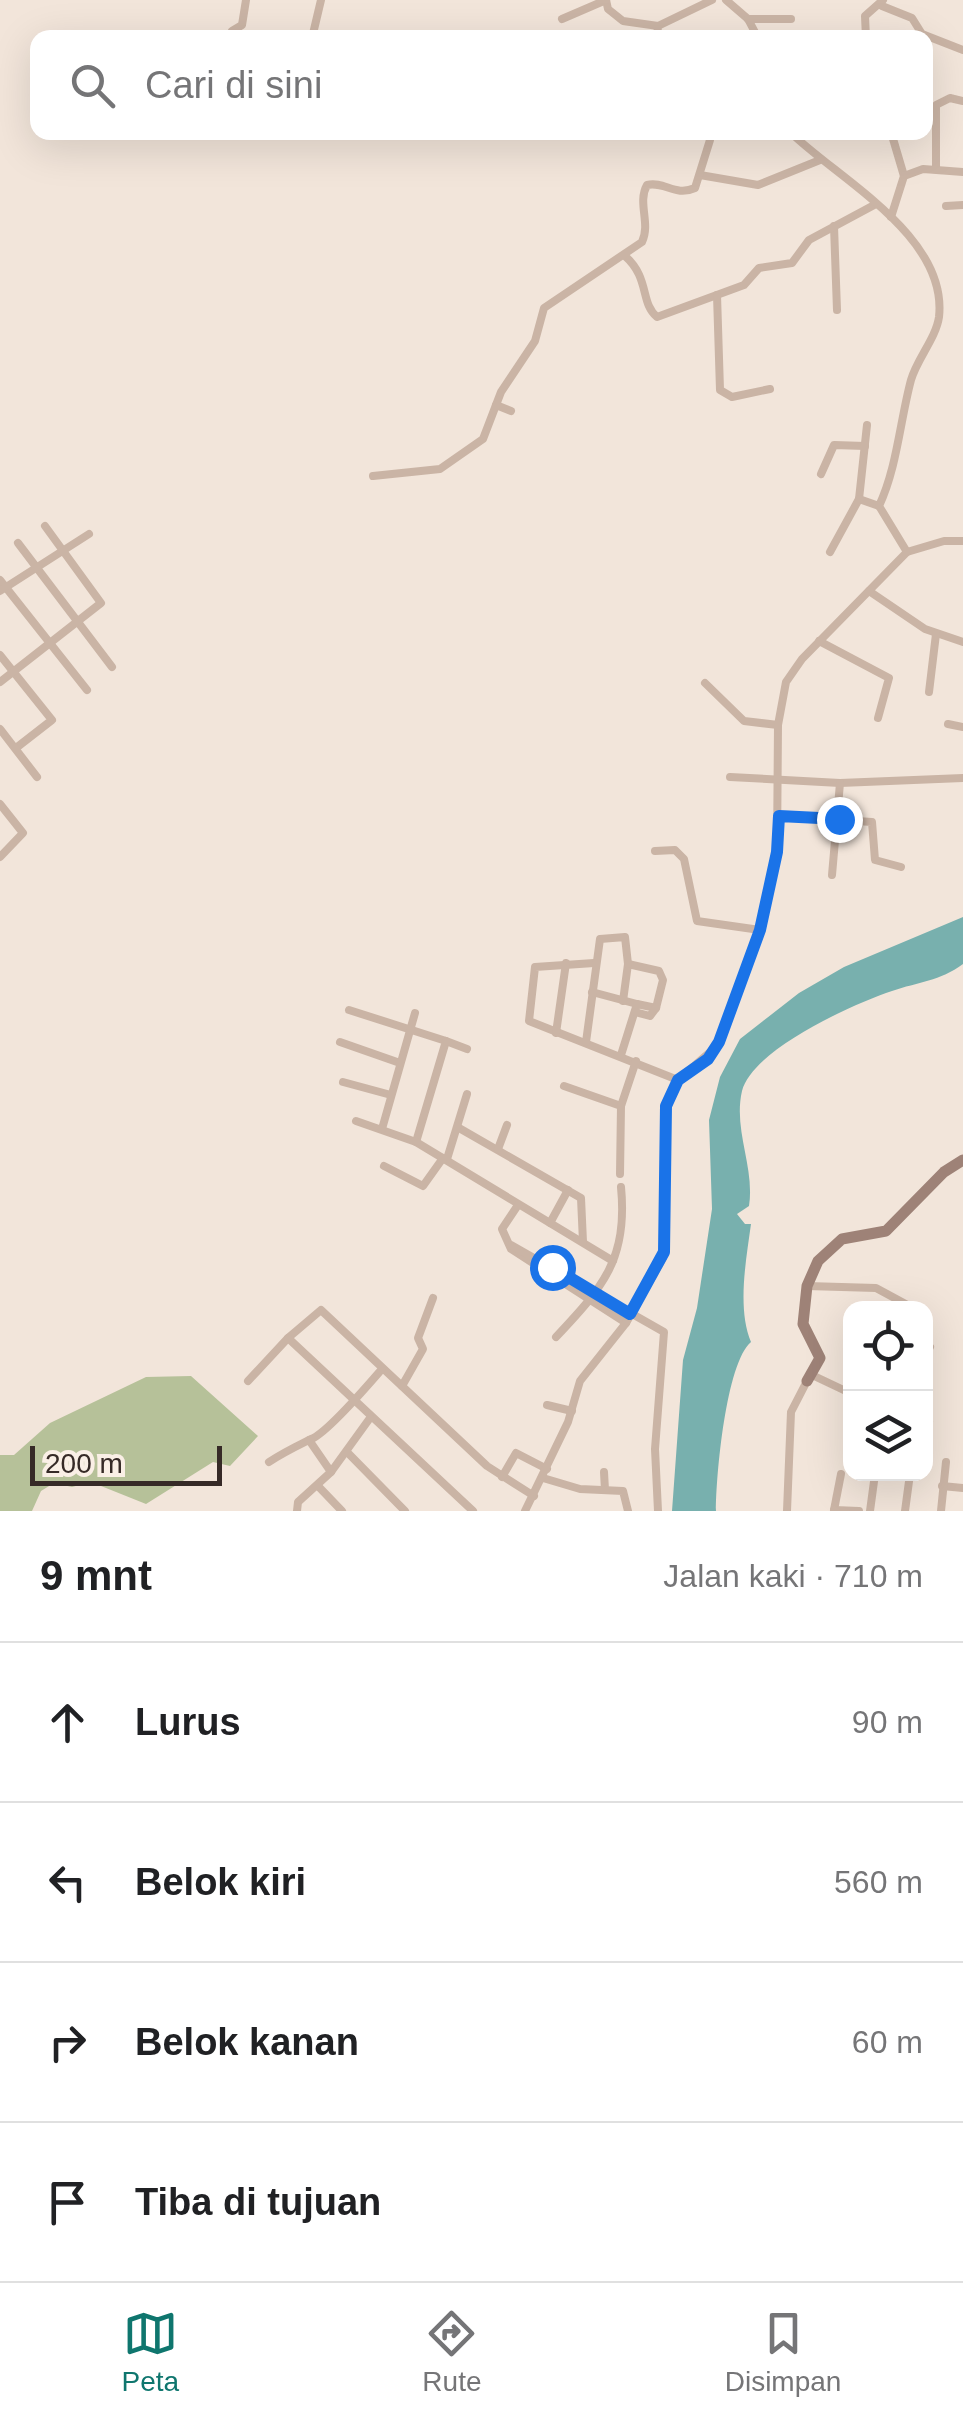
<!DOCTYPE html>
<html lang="id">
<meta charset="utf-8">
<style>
:root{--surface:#fff;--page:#f6f6f6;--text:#202124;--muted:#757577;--line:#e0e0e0;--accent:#0f766e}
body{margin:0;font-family:Helvetica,sans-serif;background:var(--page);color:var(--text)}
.controls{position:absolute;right:30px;bottom:30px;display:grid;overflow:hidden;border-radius:20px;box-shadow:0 10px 40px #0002}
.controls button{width:90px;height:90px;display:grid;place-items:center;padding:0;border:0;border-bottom:2px solid var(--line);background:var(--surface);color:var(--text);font:50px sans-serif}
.scale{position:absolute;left:30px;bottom:25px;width:192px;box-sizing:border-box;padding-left:10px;border:5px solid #362a27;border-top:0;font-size:28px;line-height:35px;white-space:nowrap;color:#362a27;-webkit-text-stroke:8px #faefe6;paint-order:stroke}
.stop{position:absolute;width:30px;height:30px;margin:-22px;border:8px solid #1a73e8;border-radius:50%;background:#fff}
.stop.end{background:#1a73e8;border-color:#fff;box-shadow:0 2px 10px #0008}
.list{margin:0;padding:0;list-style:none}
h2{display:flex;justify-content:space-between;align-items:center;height:130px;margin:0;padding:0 40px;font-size:42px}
h2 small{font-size:32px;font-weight:400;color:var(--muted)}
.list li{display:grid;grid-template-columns:65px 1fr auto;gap:30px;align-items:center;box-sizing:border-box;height:160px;padding:0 40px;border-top:2px solid var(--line)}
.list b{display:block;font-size:38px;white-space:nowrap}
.list em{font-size:32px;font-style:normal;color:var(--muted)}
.icon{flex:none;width:55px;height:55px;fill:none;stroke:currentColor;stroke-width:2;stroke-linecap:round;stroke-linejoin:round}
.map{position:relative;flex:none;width:963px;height:1511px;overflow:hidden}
.search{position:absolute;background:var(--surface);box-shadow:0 10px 40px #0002;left:30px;right:30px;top:30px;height:110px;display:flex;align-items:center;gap:25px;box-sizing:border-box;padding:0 35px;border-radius:20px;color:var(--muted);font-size:38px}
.sheet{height:770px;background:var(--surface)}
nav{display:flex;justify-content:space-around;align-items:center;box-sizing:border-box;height:140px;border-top:2px solid var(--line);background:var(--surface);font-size:28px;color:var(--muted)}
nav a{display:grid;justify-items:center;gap:5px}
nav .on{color:var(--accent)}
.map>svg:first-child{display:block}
.green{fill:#b6c199}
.water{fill:#78b0ae}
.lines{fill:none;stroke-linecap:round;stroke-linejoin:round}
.street{stroke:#cab4a5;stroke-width:8}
.secondary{stroke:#9e8277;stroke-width:11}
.route{stroke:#1a73e8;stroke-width:12}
</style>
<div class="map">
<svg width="963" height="1511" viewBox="0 0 963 1511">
<rect width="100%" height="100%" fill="#f2e5da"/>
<polygon class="green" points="191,1376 258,1436 230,1466 213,1462 146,1504 91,1482 72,1487 54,1483 41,1491 32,1511 0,1511 0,1455 14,1455 50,1423 146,1377"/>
<path class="water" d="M963,917V964C940,981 918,982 892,991C853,1004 753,1049 742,1091C733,1130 755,1167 749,1206L737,1214L745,1224H751C746,1260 737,1309 751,1342C726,1363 716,1476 716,1511H672L683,1360L697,1308L712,1209L709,1120L720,1077L740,1039L799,993L844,967Z"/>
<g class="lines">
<g class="street">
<polyline points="606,0 608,9 623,21 658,26"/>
<polyline points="726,0 748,19 758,38"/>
<polyline points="882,6 912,18 922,34 963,50"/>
<polyline points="562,19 606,0"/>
<polyline points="748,19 791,19"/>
<polyline points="232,31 242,25 246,0"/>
<polyline points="312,38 321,0"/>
<polyline points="657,38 658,26 712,0"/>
<polyline points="866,38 865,16 883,0"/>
<polyline points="891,132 904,176 891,217"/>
<polyline points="629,134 635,132"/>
<polyline points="936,169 936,105 950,98 963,101"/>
<polyline points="700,175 758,185 820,160"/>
<polyline points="904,176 923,169 963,172"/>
<polyline points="946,206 963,205"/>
<polyline points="834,226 837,310"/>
<path d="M625,256C650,278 640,303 657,317L744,285L759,268L792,263L809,240L876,204"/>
<polyline points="717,295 720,390 732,397 770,389"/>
<polyline points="496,405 511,411"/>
<polyline points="821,474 834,445 865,446"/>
<path d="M373,476L440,469L483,439L501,392L535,341L544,308L642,242C651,223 637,203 647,185C665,181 675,197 695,188L710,140L706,132"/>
<polyline points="859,499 867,425"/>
<polyline points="18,543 112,667"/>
<polyline points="830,552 859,499 879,506"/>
<polyline points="907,552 944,541 963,541"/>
<polyline points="0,580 87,690"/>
<polyline points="0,591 89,534"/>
<polyline points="869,591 925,629 963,642"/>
<polyline points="819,641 889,678 878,718"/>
<polyline points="0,655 52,720 16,748"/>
<polyline points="0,682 101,603 45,526"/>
<polyline points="705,683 744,721 778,725"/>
<polyline points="929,692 936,634"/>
<polyline points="948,724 963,727"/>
<polyline points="0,729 37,777"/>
<polyline points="730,777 840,783 963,778"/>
<polyline points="0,804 23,833 0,857"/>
<polyline points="779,816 872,822 875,860 901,867"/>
<polyline points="655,851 675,850 684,859 697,921 760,930"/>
<polyline points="832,875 840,783"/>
<polyline points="594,963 535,967 529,1021 678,1080"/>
<polyline points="592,992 637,1004 621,1055"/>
<polyline points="623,1001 628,964 659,971 663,980 656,1008 637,1004"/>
<polyline points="349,1010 446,1041 416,1142"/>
<polyline points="635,1012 650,1016 656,1008"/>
<polyline points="556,1033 566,963"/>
<polyline points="446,1041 467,1049"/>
<polyline points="340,1042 400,1063"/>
<polyline points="586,1042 600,939 625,937 628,964"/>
<polyline points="343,1082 391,1095"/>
<polyline points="564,1086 621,1106"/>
<polyline points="356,1121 416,1142 613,1261"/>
<polyline points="459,1128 581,1198 583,1242"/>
<polyline points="382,1129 415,1013"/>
<polyline points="498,1149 507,1125"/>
<polyline points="447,1159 467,1094"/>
<polyline points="384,1166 423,1186 443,1158"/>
<polyline points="620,1174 621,1106 636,1061"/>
<polyline points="518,1205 502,1229 511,1249 626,1323"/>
<polyline points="550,1223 568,1190"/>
<polyline points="511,1245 664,1332 655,1449 658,1511"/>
<polyline points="807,1286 876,1288 913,1308"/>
<path d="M556,1337C603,1287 628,1259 621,1187"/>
<polyline points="288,1338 321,1310 487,1466 534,1496"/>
<polyline points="926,1344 930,1347"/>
<polyline points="812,1375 850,1393"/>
<polyline points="248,1381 288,1338 473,1511"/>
<polyline points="402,1386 423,1349 418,1338 433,1298"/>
<polyline points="547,1405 572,1411"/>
<polyline points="926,1430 929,1422"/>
<polyline points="309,1440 331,1472"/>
<polyline points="347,1452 405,1511"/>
<path d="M269,1462C284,1452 297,1446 311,1439C327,1433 368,1385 381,1370"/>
<polyline points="604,1472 605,1490"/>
<polyline points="502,1477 516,1453 547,1469"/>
<polyline points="543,1478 580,1489 623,1491 628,1511"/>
<polyline points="318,1486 342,1511"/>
<polyline points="942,1486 963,1488"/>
<polyline points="834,1510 841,1474"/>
<polyline points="834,1510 859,1511"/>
<polyline points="297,1511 298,1502 331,1472 370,1418"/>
<path d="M525,1511L568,1422L580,1381L626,1323L663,1258L666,1106L678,1080L717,1046L760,930L777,852L778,725L786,682L802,659L907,552L879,506C897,468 900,421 911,380C917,359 936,338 939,317C948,236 838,179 790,132"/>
<polyline points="787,1511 791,1412 807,1381"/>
<polyline points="870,1511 875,1474"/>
<polyline points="905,1511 910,1474"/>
<polyline points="941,1511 946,1462"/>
</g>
<polyline class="secondary" points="807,1381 820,1358 803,1324 807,1286 818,1261 842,1239 886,1231 944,1172 963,1160"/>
</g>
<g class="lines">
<polyline class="route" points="552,1267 630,1314 664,1252 666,1106 678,1080 708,1059 719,1042 760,930 777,852 779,816 839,819"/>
</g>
</svg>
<div class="controls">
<button><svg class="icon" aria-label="locate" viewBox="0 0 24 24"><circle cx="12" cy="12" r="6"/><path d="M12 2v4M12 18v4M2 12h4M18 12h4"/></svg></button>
<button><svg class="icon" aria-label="layers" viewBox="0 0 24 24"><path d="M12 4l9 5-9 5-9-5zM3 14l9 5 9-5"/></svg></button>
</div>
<div class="scale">200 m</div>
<div class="stop" style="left:552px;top:1267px"></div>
<div class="stop end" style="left:839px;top:819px"></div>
<div class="search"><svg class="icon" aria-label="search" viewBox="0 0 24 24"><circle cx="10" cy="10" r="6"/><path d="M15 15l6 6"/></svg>Cari di sini</div>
</div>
<section class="sheet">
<h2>9 mnt<small>Jalan kaki · 710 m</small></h2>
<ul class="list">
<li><svg class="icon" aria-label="ahead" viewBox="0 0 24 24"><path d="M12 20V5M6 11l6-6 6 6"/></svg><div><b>Lurus</b></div><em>90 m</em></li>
<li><svg class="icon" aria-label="left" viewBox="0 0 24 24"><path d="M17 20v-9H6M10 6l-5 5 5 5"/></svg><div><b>Belok kiri</b></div><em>560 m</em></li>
<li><svg class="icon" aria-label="right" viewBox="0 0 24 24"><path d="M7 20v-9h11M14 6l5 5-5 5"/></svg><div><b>Belok kanan</b></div><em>60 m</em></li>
<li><svg class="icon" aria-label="arrive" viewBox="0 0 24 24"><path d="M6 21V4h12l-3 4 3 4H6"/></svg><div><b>Tiba di tujuan</b></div></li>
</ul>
</section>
<nav>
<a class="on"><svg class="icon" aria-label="map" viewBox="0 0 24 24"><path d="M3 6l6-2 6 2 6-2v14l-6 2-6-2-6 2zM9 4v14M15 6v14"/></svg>Peta</a>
<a><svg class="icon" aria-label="directions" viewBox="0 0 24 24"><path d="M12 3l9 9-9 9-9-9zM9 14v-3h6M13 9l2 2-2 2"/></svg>Rute</a>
<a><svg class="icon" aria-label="saved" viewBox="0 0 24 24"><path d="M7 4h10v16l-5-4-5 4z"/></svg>Disimpan</a>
</nav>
